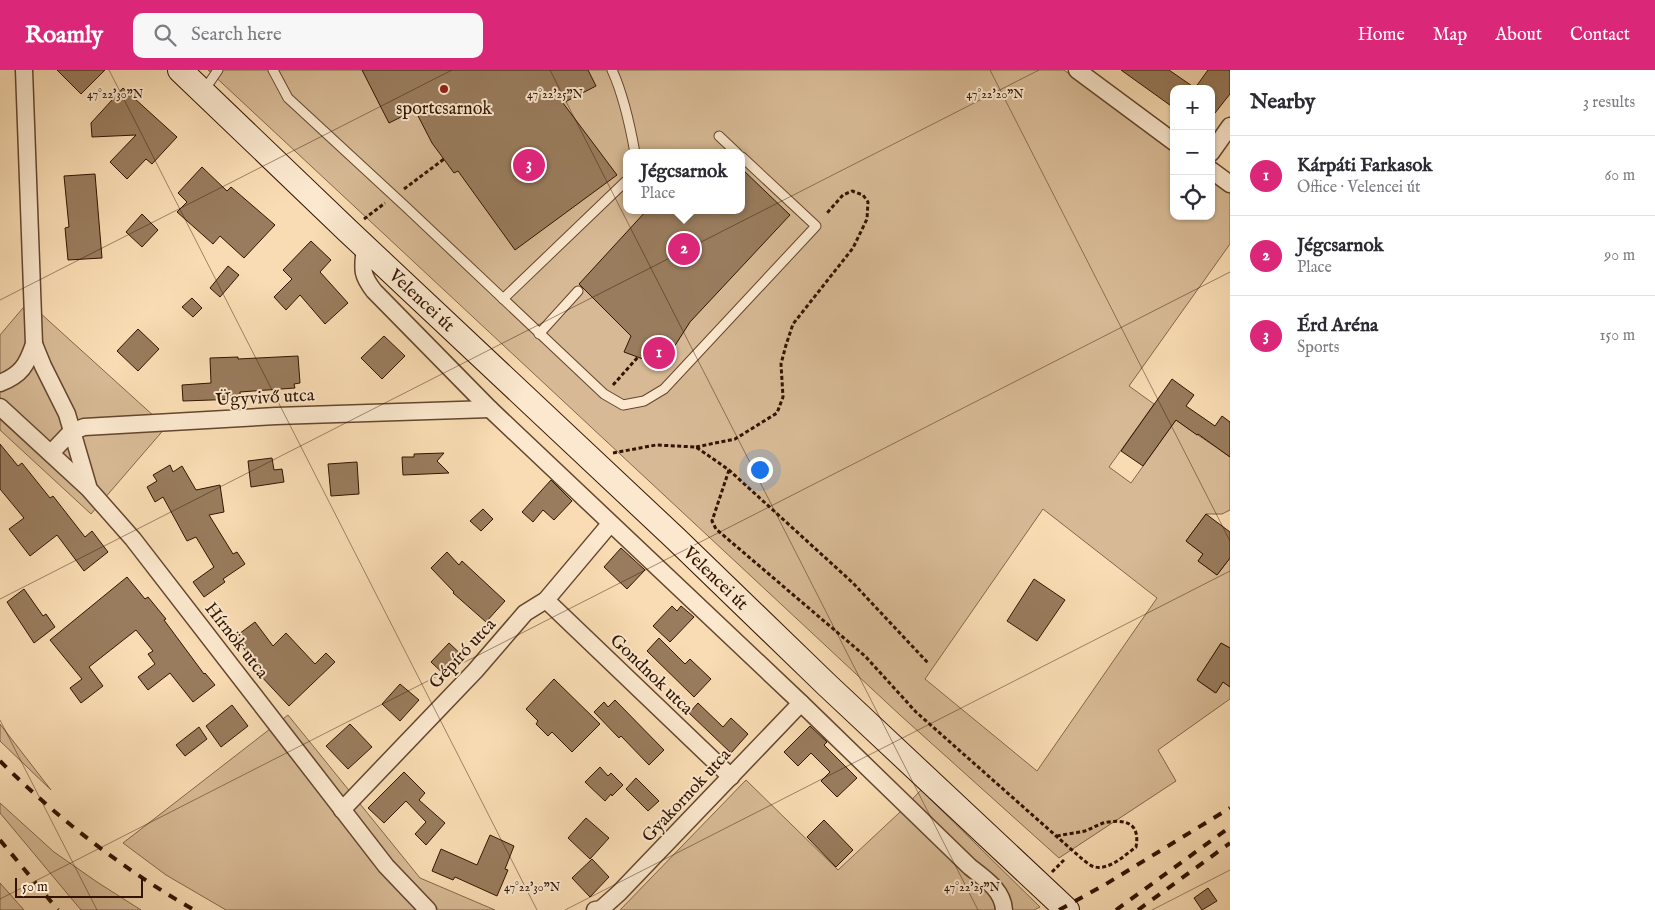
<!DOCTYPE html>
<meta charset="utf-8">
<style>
:root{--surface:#fff;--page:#f7f7f7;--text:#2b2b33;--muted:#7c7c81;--line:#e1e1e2;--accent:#db2777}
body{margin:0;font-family:"IM FELL English",serif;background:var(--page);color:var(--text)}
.controls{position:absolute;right:15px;top:15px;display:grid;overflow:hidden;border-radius:10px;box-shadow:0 1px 4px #0004}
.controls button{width:45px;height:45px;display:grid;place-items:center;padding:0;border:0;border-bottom:1px solid var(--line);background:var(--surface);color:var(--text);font:25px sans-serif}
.scale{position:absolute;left:15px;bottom:12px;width:128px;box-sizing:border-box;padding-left:5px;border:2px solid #321400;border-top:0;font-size:14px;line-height:18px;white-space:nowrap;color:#321400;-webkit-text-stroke:4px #fbe8ce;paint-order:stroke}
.you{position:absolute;left:759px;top:399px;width:18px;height:18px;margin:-12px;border:4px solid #fff;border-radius:50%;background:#1a73e8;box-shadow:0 0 0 8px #1a73e833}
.badge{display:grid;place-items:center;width:32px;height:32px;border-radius:50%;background:var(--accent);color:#fff;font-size:16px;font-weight:700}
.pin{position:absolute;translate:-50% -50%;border:2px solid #fff;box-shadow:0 1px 5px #0006}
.popup{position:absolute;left:623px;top:79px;width:122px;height:65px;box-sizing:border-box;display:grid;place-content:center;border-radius:10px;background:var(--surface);filter:drop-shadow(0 1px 4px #0005);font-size:16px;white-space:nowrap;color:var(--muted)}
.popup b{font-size:19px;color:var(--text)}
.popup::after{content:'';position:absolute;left:50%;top:100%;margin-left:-10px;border:10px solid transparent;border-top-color:var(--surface)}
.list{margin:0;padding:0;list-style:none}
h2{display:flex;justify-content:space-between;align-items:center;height:65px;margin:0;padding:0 20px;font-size:21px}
h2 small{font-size:16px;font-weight:400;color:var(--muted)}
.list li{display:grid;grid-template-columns:32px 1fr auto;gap:15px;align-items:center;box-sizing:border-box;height:80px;padding:0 20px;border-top:1px solid var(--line)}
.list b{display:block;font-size:19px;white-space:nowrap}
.list p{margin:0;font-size:16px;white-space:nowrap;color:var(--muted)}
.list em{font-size:16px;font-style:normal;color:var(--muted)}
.icon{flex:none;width:28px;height:28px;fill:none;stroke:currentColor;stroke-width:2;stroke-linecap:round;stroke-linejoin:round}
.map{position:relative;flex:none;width:1230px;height:840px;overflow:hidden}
header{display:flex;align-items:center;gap:30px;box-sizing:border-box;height:70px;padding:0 25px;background:var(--accent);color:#fff}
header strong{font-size:24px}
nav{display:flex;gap:28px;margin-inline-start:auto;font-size:18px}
.search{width:350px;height:45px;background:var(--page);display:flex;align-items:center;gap:12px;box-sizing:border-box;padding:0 18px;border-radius:10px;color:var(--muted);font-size:19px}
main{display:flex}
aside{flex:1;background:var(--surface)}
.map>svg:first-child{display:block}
.green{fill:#d7ba95;stroke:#84674a;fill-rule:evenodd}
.building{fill:#997c5d;stroke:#321400}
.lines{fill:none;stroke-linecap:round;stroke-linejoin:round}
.lane-casing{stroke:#64462d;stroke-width:11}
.street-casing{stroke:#64462d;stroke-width:19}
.secondary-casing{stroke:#321400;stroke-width:26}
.path{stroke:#321400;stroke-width:3;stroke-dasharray:4 2.5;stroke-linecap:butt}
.lane{stroke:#fbe8ce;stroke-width:9}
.street{stroke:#fbe8ce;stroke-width:16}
.secondary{stroke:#fbe8ce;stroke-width:24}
.rail{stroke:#321400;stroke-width:4;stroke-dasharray:9 9;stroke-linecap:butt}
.ticks{fill:none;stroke:#321400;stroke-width:1;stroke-opacity:0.45}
.poi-dot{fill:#8f2418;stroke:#fbe8ce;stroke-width:2}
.labels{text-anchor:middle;stroke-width:4;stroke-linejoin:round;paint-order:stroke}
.poi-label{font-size:18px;fill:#321400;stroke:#fbe8ce}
.street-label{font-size:18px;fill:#321400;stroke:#fbe8ce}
.ticks-label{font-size:12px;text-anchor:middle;fill:#321400;stroke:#fbe8ce;stroke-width:4;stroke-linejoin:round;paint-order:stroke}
</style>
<header>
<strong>Roamly</strong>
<div class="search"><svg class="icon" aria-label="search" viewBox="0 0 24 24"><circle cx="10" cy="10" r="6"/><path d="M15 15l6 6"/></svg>Search here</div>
<nav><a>Home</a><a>Map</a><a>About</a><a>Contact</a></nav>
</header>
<main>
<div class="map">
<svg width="1230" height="840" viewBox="0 0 1230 840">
<rect width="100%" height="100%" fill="#f9dcb3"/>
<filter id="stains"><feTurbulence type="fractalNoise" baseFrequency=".004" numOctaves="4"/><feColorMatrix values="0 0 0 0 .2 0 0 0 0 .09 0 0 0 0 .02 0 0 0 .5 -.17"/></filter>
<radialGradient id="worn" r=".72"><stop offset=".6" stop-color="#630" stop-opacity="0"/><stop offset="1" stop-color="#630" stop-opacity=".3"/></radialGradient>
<g class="green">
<path d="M208,0H1064L1174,82V146H1211V109L1230,123V174L1129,316L1154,334L1109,397L1131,413L1176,350C1194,363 1212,374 1230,387V440L1222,444H1206L1186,471L1203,484L1198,491L1217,505L1230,488V578L1221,573L1197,610L1215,623L1223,612L1230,617V629L1158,680L1176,711L1059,788L900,645ZM626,83H742V140H626ZM1043,439L1157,528L1037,701L925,609Z"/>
<polygon points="28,232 166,357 91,444 0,360 0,265"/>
<polygon points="288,645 420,808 495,840 226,840 166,805 123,773"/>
<polygon points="0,654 51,720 0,671"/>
<polygon points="746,710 838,800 899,743 921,720 1040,837 1034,840 620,840"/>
<polygon points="0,733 54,782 97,812 141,840 81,840 0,743"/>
<polygon points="0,813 24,840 0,840"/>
</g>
<g class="building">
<polygon points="57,0 105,0 81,24"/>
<polygon points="362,0 588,0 596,16 563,33 617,105 515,180 458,101 454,103 432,73 415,40 389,53"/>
<polygon points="1121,0 1169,0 1195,18 1208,0 1230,0 1230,24 1211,48 1211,19 1174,19 1174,38"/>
<polygon points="123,18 177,67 152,94 146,89 127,109 110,92 136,65 92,67 91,53"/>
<polygon points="202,97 227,121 231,117 275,155 244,188 220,166 213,174 177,142 187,132 178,123"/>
<polygon points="742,99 790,145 690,252 662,296 624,282 631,266 579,214 647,140 742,140"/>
<polygon points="95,104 102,188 68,190 65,158 69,157 64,106"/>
<polygon points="142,144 158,160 142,177 126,162"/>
<polygon points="311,171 331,190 320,202 348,233 325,254 300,225 286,240 274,227 292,209 283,200"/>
<polygon points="228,196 239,205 220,227 210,218"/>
<polygon points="192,228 202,238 193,247 182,237"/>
<polygon points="138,259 159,279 138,301 117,281"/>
<polygon points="384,266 405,286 382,309 361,288"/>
<polygon points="298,286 300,313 294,314 295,318 240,322 240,329 183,331 182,315 211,313 210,288 238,287 238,289"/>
<polygon points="1172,309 1194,325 1186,336 1215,356 1222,346 1230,352 1230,387 1198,364 1197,365 1176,350 1143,396 1121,381"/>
<polygon points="0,374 18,396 22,393 50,428 53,426 85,467 92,461 108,482 84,501 57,465 30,486 9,459 24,448 0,419"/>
<polygon points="444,383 437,391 449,403 403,405 402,387 414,387 414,384"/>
<polygon points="272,388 274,400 282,399 284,412 251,417 248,391"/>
<polygon points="357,392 359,424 331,426 328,394"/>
<polygon points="170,395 173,402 182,396 196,420 220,415 224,442 209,445 233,484 237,482 245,494 223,509 225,512 204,527 193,512 214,497 196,467 187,471 163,427 155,432 147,417 157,411 153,405"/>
<polygon points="551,410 572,431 554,450 543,440 533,452 522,442"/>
<polygon points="483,439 493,449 481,461 470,451"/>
<polygon points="1206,444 1230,462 1230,488 1217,505 1198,491 1203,484 1186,471"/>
<polygon points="621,478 645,500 627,519 604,497"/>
<polygon points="447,482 459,495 462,491 505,531 486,552 453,523 454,522 431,498"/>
<polygon points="127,507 145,529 148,527 166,549 164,550 204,604 205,603 215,615 193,632 170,603 148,620 138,607 155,594 148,584 153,581 136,560 89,597 103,616 81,633 70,618 82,609 50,570"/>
<polygon points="1034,509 1065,530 1037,571 1007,551"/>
<polygon points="24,519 43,546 46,544 55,557 34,573 7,532"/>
<polygon points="672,536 677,541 681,536 694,547 670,572 653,556"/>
<polygon points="255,552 273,576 286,563 315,594 326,583 335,592 289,636 260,605 262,603 235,567"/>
<polygon points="659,568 685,594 690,589 711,609 694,627 647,581"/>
<polygon points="449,573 466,589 448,608 431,592"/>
<polygon points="1221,573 1230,578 1230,617 1223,612 1216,623 1197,610"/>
<polygon points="554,609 600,654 572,682 552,662 548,666 536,654 538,651 526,639"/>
<polygon points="400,614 419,630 400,651 382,634"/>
<polygon points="615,630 664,680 649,695 621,666 619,668 594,642 604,632 608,637"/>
<polygon points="698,633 723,657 731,648 748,664 731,683 689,643"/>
<polygon points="232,635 248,656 221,677 206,656"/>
<polygon points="350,654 372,677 348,699 326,676"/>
<polygon points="810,656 827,672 824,675 857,708 837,727 821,711 830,702 811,683 798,696 784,682"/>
<polygon points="199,657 207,669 185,686 176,675"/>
<polygon points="600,697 608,706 611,703 623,715 612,726 611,724 605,731 585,712"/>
<polygon points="404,702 425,723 419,730 445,753 426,775 415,764 426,752 406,731 384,753 368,738"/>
<polygon points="636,708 659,731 648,741 626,719"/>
<polygon points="586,748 609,768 590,789 568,768"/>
<polygon points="824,750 853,780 836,797 807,767"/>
<polygon points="490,765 514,776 505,799 508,800 497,826 455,807 453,810 432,801 441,779 477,795"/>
<polygon points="592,789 609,807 590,827 572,808"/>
<polygon points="1208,818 1217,831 1202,840 1194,828"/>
</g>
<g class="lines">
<g class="lane-casing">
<g id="lane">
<polyline points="273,0 288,28 406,137 604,324 623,335 644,331 664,319 816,156 742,87"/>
<path d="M612,0C624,26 630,55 635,83"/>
<polyline points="203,22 218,0"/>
<polyline points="719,66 737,83"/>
<polyline points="503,229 626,111"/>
<polyline points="539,264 578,221"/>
</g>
</g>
<g class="street-casing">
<g id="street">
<polyline points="1077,0 1174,72"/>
<polyline points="1211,83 1230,56"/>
<polyline points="1211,100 1230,114"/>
<path d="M365,176C363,198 360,203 374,221L490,339L801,633L970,797C984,808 1003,820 1004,840"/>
<polyline points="34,274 43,296 67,344 88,416"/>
<path d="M0,313C21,305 27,295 34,274L24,0"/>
<polyline points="0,337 88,418 133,469 386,796 428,840"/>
<polyline points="51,383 71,362 84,357 276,346 490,339"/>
<polyline points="546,530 731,707"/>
<polyline points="342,740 475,601 525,543 546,530 610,454"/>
<polyline points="595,840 601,839 619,823 801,633"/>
</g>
</g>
<g class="secondary-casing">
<polyline id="secondary" points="180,0 348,161 676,469 827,615 1067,840"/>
</g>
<g class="path">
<polyline points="404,119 444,89"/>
<polyline points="364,149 385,133"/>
<polyline points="613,315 638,287"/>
<polyline points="696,377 735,369 777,343 783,327 781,294 786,275 793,254 853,178 867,149 868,132 863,125 852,121 843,125 827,143"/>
<polyline points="613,383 656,375 696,377 729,400 853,513 928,593"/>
<path d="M729,400L712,451L716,459L865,586L916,642L1081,788C1085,791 1090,796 1095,797C1110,800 1125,785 1136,777C1140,755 1128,749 1108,752C1100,753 1093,758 1085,761C1076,763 1066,764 1057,766"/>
<polyline points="1052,802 1064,790"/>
</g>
<use href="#lane" class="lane"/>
<use href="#street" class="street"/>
<use href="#secondary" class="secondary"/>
<g class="rail">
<path d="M0,691C58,749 123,799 194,840"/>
<polyline points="0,770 58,840"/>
<polyline points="1059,840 1106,814 1230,738"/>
<polyline points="1116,840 1230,757"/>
<polyline points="1138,840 1230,773"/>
</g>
</g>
<path class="ticks" d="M109,0L537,840M550,0L978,840M990,0L1230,471M0,230L452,0M0,529L1039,0M0,650L97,840M0,829L1230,202M565,840L1230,501M1152,840L1230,800"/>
<circle class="poi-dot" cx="444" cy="19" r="5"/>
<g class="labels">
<g class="poi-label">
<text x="444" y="44">sportcsarnok</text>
</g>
<g class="street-label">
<text transform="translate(422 230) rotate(43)" y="6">Velencei út</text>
<text transform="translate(265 327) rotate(-3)" y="6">Ügyvivő utca</text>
<text transform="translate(716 508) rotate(44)" y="6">Velencei út</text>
<text transform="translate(237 570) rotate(52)" y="6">Hírnök utca</text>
<text transform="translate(462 583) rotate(-47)" y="6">Gépíró utca</text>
<text transform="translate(652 604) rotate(44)" y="6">Gondnok utca</text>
<text transform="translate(686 725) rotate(-47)" y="6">Gyakornok utca</text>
</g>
</g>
<g class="ticks-label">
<text x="115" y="28">47°22'30"N</text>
<text x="555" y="28">47°22'25"N</text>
<text x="995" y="28">47°22'20"N</text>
<text x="532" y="821">47°22'30"N</text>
<text x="972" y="821">47°22'25"N</text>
</g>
<rect width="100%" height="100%" filter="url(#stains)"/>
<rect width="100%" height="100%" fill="url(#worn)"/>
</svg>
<div class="controls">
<button>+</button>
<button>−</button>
<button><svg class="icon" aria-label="locate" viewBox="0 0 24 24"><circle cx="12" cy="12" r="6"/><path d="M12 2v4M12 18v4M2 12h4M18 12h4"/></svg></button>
</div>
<div class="scale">50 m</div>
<div class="you"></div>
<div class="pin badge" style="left:659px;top:283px">1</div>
<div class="pin badge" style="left:684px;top:179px">2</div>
<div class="popup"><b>Jégcsarnok</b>Place</div>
<div class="pin badge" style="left:529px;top:95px">3</div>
</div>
<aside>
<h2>Nearby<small>3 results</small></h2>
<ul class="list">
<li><span class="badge">1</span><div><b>Kárpáti Farkasok</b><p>Office · Velencei út</p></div><em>60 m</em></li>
<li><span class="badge">2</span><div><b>Jégcsarnok</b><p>Place</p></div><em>90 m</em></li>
<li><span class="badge">3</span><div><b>Érd Aréna</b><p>Sports</p></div><em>150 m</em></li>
</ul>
</aside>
</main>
